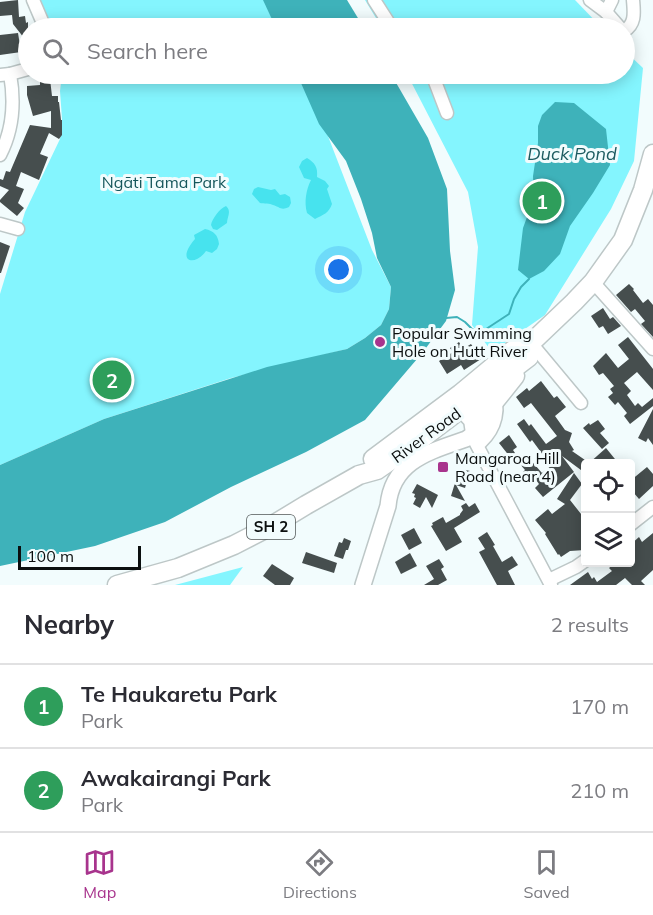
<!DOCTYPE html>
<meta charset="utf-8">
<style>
:root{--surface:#fff;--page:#f2f2f3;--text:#2b2b33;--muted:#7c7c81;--line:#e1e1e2;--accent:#a8348d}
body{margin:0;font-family:Mulish,sans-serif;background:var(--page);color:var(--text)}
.controls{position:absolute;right:18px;bottom:18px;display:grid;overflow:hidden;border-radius:6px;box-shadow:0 3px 15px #0003}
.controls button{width:54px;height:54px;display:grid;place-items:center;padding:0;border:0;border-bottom:2px solid var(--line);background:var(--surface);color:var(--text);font:30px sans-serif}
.scale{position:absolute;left:18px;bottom:15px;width:123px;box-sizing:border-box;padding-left:6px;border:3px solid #0b0f0f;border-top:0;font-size:16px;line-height:21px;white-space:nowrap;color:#0b0f0f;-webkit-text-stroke:4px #f2fcfd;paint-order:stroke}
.you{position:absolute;left:339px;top:270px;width:21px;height:21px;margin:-15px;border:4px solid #fff;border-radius:50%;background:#1a73e8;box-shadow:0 0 0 9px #1a73e833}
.badge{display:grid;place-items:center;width:39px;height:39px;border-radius:50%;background:var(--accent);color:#fff;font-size:20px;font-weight:700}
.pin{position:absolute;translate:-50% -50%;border:3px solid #fff;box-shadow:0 2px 6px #0006}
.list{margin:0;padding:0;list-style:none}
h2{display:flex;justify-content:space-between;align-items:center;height:78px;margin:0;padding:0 24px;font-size:26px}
h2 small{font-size:20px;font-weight:400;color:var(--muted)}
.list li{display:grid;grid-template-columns:39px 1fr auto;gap:18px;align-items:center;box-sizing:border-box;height:84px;padding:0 24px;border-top:2px solid var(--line)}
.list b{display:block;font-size:22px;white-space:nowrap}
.list p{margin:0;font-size:20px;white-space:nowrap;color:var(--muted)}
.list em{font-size:20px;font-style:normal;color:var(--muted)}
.icon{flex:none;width:33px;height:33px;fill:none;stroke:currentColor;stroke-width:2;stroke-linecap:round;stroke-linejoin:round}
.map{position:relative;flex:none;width:653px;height:585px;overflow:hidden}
.search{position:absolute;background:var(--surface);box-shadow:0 3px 15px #0003;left:18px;right:18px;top:18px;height:66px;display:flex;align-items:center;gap:15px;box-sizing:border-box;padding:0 21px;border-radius:33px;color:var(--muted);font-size:22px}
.sheet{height:246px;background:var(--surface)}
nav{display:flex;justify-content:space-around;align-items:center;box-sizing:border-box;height:84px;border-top:2px solid var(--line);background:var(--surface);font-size:16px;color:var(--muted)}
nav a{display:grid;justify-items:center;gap:3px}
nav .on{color:var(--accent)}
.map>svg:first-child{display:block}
.green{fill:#84f5fe}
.forest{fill:#47e3ee}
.water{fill:#3eb2ba}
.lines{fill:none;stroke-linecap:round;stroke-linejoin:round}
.stream{stroke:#3eb2ba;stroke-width:2}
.building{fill:#464e4e}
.minor-casing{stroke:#bdc7c7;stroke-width:15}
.major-casing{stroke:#bdc7c7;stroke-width:18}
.highway-casing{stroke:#bdc7c7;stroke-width:21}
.minor{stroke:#fff;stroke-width:12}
.major{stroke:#fff;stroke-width:15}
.highway{stroke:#fff;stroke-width:18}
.poi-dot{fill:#a8348d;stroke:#f2fcfd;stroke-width:2}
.labels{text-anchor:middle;stroke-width:6;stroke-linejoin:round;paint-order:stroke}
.shield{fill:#f2fcfd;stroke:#505656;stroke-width:1.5}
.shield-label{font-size:15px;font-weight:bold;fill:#0b0f0f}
.park-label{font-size:16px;fill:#15565b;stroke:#f2fcfd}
.poi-label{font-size:16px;fill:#0b0f0f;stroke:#f2fcfd;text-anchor:start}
.street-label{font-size:16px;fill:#0b0f0f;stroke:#f2fcfd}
.water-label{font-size:18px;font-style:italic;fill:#1e5c61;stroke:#f2fcfd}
</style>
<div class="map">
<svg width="653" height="585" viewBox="0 0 653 585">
<rect width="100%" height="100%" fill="#f2fcfd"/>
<g class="green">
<polygon points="37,0 269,0 283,28 50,28"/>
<polygon points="365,0 575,0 602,28 382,28"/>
<polygon points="625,51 643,68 634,161 611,209 545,315 492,352 472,325 478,247 468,192 407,74 624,74"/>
<polygon points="62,74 304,74 372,250 391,287 389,309 381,325 365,338 347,349 231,378 104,419 0,465 0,294 25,212 60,139 62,119 60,91"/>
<polygon points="243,567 230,585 175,585"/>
</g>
<g class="forest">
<path d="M307,158C315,163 318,167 317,177L325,181L329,186L327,189L332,204C329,213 323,215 315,219L307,213C304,202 306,190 311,180L304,178L299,167L302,161Z"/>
<path d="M258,187L271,190L275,189L280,195L285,194L290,197L291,203L289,207C281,211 280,207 273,205C270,203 264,204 260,203L252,194L254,189Z"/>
<path d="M226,206C232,211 227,217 227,223L217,230L213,229L211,225C212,219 220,208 226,206Z"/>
<path d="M205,229C214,231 218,235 219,244L217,249L212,253L206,251C195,267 175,262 195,239L194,235Z"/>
</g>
<g class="water">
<polygon points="263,0 347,0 364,28 276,28"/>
<polygon points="297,74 391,74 428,138 447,189 450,251 455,290 446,321 423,352 365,420 306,452 231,487 165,522 95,546 0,566 0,465 104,419 267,367 347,349 365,338 381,325 389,309 391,287 377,258 372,233 361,199 346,161 319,124"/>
<polygon points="555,102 574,103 606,129 610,165 593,193 570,226 560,254 544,271 529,279 518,270 523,228 534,198 533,176 538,143 538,126 542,115"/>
</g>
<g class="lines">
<polyline class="stream" points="446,318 457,317 465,322 472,329 480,333 509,314 514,299 521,287 529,279"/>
</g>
<g class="building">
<polygon points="18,0 19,17 25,16 26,23 28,22 28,43 13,24 12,15 0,16 0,2"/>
<polygon points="18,33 21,52 0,55 0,35"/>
<polygon points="50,79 52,96 58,96 58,102 59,102 61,120 62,120 62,135 59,139 49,133 40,154 48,157 39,180 21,172 16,186 24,189 18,203 24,208 17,216 0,202 0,200 9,190 0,186 0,179 3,180 6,171 10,172 30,125 51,128 51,111 33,116 27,95 27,86 40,85 40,80"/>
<polygon points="0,242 10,246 1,273 0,273"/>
<polygon points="629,284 634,289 633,290 643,303 648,299 653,305 653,337 641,324 645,321 635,309 631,312 616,295"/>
<polygon points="603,308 610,319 613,317 621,326 608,334 603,326 599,328 591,316"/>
<polygon points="628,337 653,369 653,390 637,372 624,383 631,391 627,395 635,406 638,403 642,407 653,398 653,406 630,424 624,416 627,413 618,402 615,405 608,397 613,393 610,389 614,386 603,373 599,375 593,366 606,353 618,368 629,359 618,345"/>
<polygon points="459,342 463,349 471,344 481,359 464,370 461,365 447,374 439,361 453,352 450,348"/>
<polygon points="541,381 554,398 557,396 566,407 555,416 565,430 572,433 569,442 574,450 572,451 585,460 585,473 562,456 574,472 543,497 535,488 539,484 531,473 527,477 523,472 525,470 520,464 528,457 542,473 551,466 532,440 530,442 517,424 524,419 529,426 531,424 546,444 557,436 531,403 524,408 516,397 527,388 529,391"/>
<polygon points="653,409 653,445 648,438 646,442 638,438"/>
<polygon points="598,420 605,429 600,433 609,443 602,449 583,428 589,423 590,425"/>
<polygon points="509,435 517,447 513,450 515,453 510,457 499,443"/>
<polygon points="606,448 619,464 588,464"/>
<polygon points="647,467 653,474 653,486 639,499 633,492 630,491 630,481"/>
<polygon points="461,469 470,471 465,488 456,485 465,501 451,496 458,473 460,474"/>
<polygon points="574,473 582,484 570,500 585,519 585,550 570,551 561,557 559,554 558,555 545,534 546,533 535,520 548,509 552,514 565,504 557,499"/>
<polygon points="417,484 438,495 432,508 426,497 420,508 413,504 416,498 414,497 415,494 412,493"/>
<polygon points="466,503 469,507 475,503 480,512 454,528 462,542 446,551 431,526 433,525 432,523 443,517 446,523 460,515 460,514 463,510 461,506"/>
<polygon points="414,528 422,543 409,550 401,535"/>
<polygon points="487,532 495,545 493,546 502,562 512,556 518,565 508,571 515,585 497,585 479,552 485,549 478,538"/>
<polygon points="653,533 653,570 641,581 645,585 632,585 625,578 616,585 570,585 588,572 592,579 594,577 597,582 612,571 609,568 616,562 630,562 630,545 639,537 642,542"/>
<polygon points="344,538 351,541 348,550 346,550 343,559 334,556 339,542 342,543"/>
<polygon points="306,552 337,563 334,573 302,563"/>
<polygon points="410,553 417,566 401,574 395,562"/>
<polygon points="439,559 444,567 441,569 447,580 438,585 424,585 434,579 426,566"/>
<polygon points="272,564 294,578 290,585 275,585 263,576"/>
</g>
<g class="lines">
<g class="minor-casing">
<g id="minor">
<polyline points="33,0 45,28"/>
<polyline points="374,0 392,28"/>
<polyline points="590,0 606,12 612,0"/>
<polyline points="606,12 620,28"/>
<path d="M624,31C636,24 634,12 633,0"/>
<polyline points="429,74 434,79 447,113"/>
<polyline points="0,75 10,74 28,69"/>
<path d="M0,155C13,130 15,102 10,74"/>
<polyline points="0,224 18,229"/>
<polyline points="593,282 653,349"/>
<polyline points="531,343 581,403"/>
<polyline points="472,436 551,585"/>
<polyline points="630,525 653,507"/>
<polyline points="549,580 576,567 586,560"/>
</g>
</g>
<g class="major-casing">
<g id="major">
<path d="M480,441C494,428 500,408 490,390"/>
<path d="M363,585L388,506C392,461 429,452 466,439C488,427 485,406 471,388"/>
</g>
</g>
<g class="highway-casing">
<g id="highway">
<polyline points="495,401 515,376"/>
<polyline points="462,408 473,420 475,433"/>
<polyline points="373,459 460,394 513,350 531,343 574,302 593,282 623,240 643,190 653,154"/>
<polyline points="117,585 178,568 234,545 273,525 306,505 359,475 377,470 420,440 529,357"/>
</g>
</g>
<use href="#minor" class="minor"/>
<use href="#major" class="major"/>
<use href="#highway" class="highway"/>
</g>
<g class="poi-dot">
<circle cx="380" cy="342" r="6"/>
<rect x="437" y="461" width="12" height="12" rx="3"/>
</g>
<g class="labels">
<rect class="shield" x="247" y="515" width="48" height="24" rx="4.5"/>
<g class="shield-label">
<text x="271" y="532">SH 2</text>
</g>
<g class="park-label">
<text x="164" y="188">Ngāti Tama Park</text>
</g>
<g class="poi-label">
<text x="392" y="339">Popular Swimming<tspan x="392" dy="18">Hole on Hutt River</tspan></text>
<text x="455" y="464">Mangaroa Hill<tspan x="455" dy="18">Road (near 4)</tspan></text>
</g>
<g class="street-label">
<text transform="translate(426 435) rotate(-36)" y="6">River Road</text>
</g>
<g class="water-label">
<text x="572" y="160">Duck Pond</text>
</g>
</g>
</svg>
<div class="controls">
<button><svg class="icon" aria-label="locate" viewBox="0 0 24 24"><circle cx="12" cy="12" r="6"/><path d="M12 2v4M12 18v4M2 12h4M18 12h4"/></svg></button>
<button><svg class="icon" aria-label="layers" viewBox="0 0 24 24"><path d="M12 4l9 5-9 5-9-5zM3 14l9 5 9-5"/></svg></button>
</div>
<div class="scale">100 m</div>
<div class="you"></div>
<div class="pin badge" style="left:542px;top:201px;background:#2e9e5b">1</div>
<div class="pin badge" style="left:112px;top:380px;background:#2e9e5b">2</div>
<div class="search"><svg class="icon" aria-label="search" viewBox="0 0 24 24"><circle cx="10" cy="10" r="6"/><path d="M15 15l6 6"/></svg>Search here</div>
</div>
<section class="sheet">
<h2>Nearby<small>2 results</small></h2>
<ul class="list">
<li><span class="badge" style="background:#2e9e5b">1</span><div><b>Te Haukaretu Park</b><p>Park</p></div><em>170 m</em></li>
<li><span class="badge" style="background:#2e9e5b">2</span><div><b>Awakairangi Park</b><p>Park</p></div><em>210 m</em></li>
</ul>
</section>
<nav>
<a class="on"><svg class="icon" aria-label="map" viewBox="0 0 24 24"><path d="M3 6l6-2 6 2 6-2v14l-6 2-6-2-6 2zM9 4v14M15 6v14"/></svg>Map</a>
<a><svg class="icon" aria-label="directions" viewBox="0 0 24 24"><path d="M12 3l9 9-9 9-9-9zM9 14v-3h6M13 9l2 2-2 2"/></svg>Directions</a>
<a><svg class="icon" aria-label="saved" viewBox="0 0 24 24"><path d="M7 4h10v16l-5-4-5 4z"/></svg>Saved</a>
</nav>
